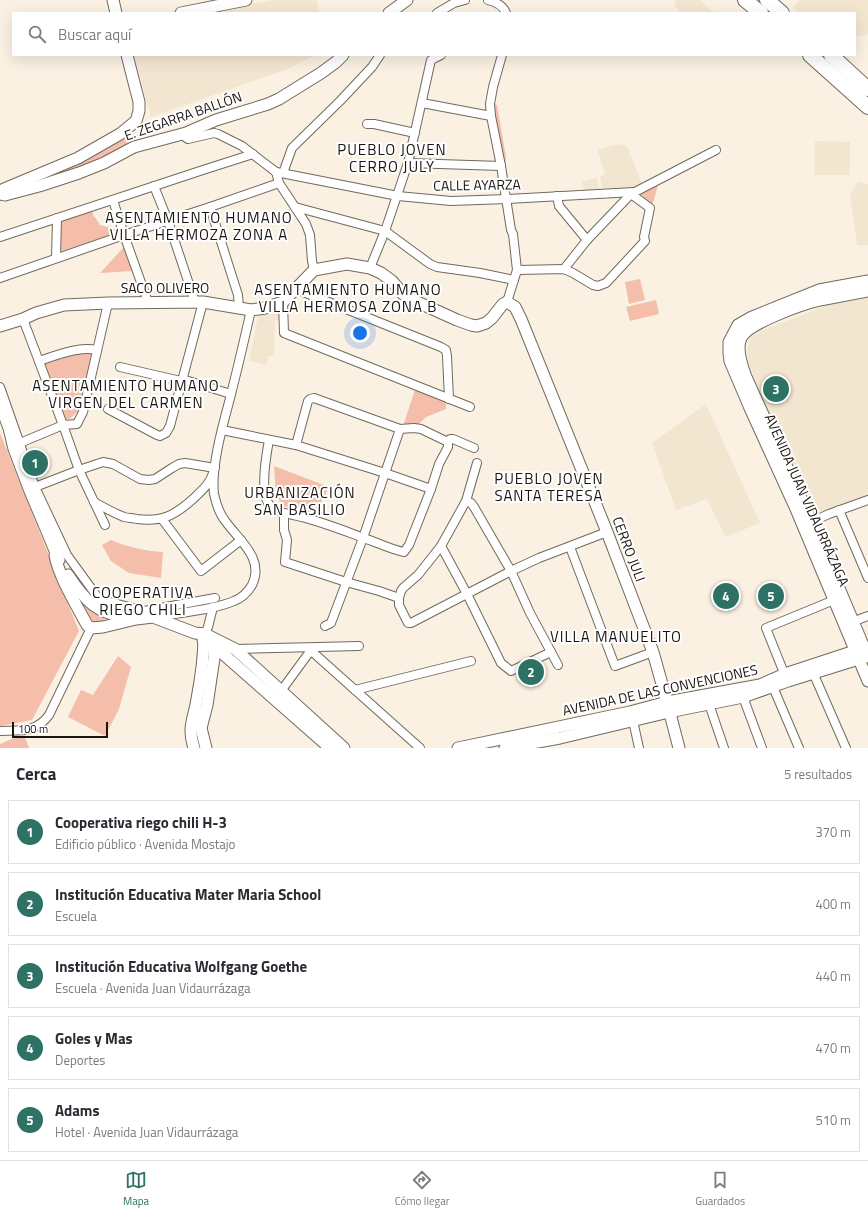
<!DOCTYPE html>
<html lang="es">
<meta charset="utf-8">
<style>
:root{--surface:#fff;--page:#f2f2f3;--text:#2b2b33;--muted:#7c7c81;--line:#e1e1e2;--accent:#2d7265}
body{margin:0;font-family:"Titillium Web",sans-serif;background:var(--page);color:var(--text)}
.scale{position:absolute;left:12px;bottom:10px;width:96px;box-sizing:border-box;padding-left:4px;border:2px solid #181510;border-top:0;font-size:11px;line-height:14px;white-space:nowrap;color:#181510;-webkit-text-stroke:3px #fff;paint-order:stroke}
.you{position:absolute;left:360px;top:333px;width:14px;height:14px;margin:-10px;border:3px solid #fff;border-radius:50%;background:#1a73e8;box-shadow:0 0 0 6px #1a73e833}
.badge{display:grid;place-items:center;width:26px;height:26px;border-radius:50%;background:var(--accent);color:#fff;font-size:13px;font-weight:700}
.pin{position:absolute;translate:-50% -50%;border:2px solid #fff;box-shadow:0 1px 4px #0006}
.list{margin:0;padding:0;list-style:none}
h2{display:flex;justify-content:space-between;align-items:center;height:52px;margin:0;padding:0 16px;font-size:17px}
h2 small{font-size:13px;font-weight:400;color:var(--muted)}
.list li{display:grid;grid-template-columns:26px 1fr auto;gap:12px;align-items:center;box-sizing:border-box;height:64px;margin:0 8px 8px;padding:0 8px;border:1px solid var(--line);border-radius:0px}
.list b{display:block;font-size:15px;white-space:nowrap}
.list p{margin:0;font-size:13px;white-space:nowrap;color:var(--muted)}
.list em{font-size:13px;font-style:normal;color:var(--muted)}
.icon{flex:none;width:22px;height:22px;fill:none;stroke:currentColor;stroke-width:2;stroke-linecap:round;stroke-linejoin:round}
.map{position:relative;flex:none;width:868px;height:748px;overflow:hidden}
.search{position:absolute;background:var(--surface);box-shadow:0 4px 16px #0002;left:12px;right:12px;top:12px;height:44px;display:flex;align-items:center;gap:10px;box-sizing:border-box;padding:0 14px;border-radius:0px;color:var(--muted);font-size:15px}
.sheet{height:412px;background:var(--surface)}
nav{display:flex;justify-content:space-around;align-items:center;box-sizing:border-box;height:56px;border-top:1px solid var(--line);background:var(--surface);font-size:11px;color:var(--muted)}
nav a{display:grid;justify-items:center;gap:2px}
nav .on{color:var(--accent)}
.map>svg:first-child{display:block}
.built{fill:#f3e6d1}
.green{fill:#f4beab}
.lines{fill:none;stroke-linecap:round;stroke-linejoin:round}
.street-casing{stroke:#71695c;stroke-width:10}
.secondary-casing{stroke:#71695c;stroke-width:13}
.highway-casing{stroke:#71695c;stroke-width:16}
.street{stroke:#fff;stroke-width:8}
.secondary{stroke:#fff;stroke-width:11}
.highway{stroke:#fff;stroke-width:14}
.labels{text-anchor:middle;stroke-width:4;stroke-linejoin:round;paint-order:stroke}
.street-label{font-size:14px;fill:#181510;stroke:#fff}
.neighbourhood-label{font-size:15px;letter-spacing:1px;fill:#181510;stroke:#fff}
</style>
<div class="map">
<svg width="868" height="748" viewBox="0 0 868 748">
<rect width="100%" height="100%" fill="#faf1e3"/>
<g class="built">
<polygon points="272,0 316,0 320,13 201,13"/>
<polygon points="675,0 700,0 714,13 681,13 675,6"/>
<polygon points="799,0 868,0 868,34 859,37 855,35 855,13 799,13 793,8"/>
<polygon points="134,55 316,55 285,70 151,117"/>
<polygon points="815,141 850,142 850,175 814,175"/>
<polygon points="621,144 627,146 642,184 633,188 602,188 600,176 605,174 597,149"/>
<polygon points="597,178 600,191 584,190 582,182"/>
<polygon points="858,182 868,184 868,245 857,245 850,195"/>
<polygon points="868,296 868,497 856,499 812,516 749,365 747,349 750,339 758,332 843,299"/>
<polygon points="280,309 280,320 275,320 274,356 268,356 267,365 249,361 258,317 260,314"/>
<polygon points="706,404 760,523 726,537 707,499 676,510 652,443"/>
</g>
<g class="green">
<polygon points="493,104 497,105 506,157 505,173 501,155"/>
<polygon points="133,135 138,141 76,172 25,184 75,166 123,136"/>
<polygon points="659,182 652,206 640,193"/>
<polygon points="92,211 94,217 95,217 100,225 118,230 118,232 59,252 58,222"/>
<polygon points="124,247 133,271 100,273"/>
<polygon points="640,279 645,300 629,304 625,282"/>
<polygon points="656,300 659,314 630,321 626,307"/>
<polygon points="90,353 92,354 79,410 71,418 66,420 44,364 44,362 72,354"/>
<polygon points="415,390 446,401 446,409 426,417 419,424 403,426"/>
<polygon points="0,433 79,631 32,720 0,726"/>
<polygon points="274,466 329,487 314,517 284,506 276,496"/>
<path d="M111,540C128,547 144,551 163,552L161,578L129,573L111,561L102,545Z"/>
<polygon points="71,564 97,597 141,611 135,615 101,605 88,593 68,569"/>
<polygon points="78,598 104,617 104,620 95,623 89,622"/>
<polygon points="118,656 131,667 119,709 105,736 68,717 81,690 93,695"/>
<polygon points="24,734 29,748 0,748 0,744"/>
</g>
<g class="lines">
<g class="street-casing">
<g id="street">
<path d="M488,0C496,2 503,5 506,13"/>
<polyline points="437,13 454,3 465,0"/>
<polyline points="502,55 493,87 490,104 491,116 501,166 511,230 513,234 517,270 507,302"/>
<polyline points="422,103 491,116"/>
<polyline points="367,124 374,124 415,133"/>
<polyline points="183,133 185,137 188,139 214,133 218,134 242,146 276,172 279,183 306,224 310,235 312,261 314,270"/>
<polyline points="408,163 501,166"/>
<polyline points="276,172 398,196 451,201 507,199 634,192"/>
<polyline points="283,173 292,148 340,101 372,67 380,55"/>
<polyline points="154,186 168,221 195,302"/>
<polyline points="557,196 559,206 587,240"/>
<polyline points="113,200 124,235 148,302"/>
<polyline points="210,207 238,295 239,307"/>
<polyline points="295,207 385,231 430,264 437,267 480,273 514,280"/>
<polyline points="0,237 206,169 253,154"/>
<polyline points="56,258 57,218"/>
<polyline points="370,268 385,231 408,163 431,60 441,55"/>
<polyline points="564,269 587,240 631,194 716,150"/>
<polyline points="517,270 564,269 573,273 593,285 598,286 606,283 645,241 644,237 650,208 631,194"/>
<polyline points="0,278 124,235 210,207 279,183"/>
<polyline points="296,289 441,347 446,350 447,356 449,399"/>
<polyline points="283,302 284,333 470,407"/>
<polyline points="23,319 63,425 79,470 105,525"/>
<path d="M39,361C57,355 78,346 97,350"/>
<polyline points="120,367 181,381 185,380 231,394"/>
<polyline points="0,387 35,487 67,555 99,599 144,611 215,598"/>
<polyline points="108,409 157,435 160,436 166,433 170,426 203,302"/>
<polyline points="222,430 296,445 385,473 431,489"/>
<path d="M269,440C266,456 261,487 267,501C272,511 284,513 293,515C319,520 347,532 372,541C383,545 393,550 404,552L409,545L431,489L439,464L448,447V442L450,439H453L474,448"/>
<polyline points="296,445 308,401 310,399 314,398 400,429 414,428 421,429 448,442"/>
<polyline points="16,447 20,443 63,425 77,424 83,412 108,303"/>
<polyline points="477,463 466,501 441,546 418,575 403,588 401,591 399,598 399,605 408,623 411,623 511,571 539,558 607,532"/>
<polyline points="35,487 79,470 103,462 113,464 140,479 149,480 155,479 172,468 179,464 185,463 215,468"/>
<polyline points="466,501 471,503 474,507 511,571 530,613 558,665"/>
<path d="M94,502C103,507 114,513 124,517C128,518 133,518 137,519C162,522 174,516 193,499C201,491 210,484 213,473"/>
<polyline points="839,510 868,578"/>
<polyline points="284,514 284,530 287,540 285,562 346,582 379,591 399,598"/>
<polyline points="162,519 201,571 241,540"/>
<polyline points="811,522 829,514 868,500"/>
<polyline points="441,546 467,594 501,663 511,671 551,652"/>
<polyline points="570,547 615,666 653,652"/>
<path d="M154,617C178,613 213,610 234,601C242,598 248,592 252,585C265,559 239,540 226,522C220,515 216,503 214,494C211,467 222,428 229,402C237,371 244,341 251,310"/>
<polyline points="852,622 868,616"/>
<polyline points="325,626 331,623 363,538 400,429"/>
<polyline points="205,634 208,627 213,607"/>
<polyline points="308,648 420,748"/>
<polyline points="235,649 359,646"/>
<polyline points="811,668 846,748"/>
<polyline points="786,678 766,628 839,598"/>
<polyline points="773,687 799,748"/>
<polyline points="355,690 471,661"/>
<polyline points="281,691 311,650"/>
<polyline points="743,692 743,697 762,748"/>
<polyline points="709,704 724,748"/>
<polyline points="632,716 639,748"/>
<path d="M0,731C20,730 36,733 49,715L91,628"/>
</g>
</g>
<g class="secondary-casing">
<g id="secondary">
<polyline points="113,0 116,13"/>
<polyline points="181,13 246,0"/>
<polyline points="389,13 407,0"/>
<polyline points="4,189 78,158 120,134 136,121 139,111 139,102 127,55"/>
<polyline points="0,194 5,195 39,186 79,173 104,163 134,147 186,133 216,120 268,104 279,99 321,73 336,62 343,55"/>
<polyline points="868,281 819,290 752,317 738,325 729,342 729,353 730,361 750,408 796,509 868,681"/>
<path d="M868,291C852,294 836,297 820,300C803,304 748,323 741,338C736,348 742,367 746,377L804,505L868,657"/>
<polyline points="0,326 23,319 36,313 64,305 108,303 203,302 251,310 265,308 283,302 314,270 347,264 370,268 381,273 392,281 403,294 415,301 457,320 471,325 477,326 486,323 492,318 503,304 507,302 515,307 521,319 607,532 653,652 667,702 679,748"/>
<polyline points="0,404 9,428 14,449 30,491 59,560"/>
<path d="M55,555C58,575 77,606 87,625L91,628L103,627L136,619L153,617L195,633L205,634L235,649L344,748"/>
<path d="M68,575C85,601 97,614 130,618"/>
<polyline points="203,640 214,646 221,652 330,748"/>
<path d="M194,748C187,727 194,719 197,699C201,678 204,657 204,636"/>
<polyline points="206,748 201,728 207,705 214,658 214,643"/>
<polyline points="458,748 630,712 667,702 760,685 785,674 861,649"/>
<polyline points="505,748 560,738 669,712 743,697 788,681 865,657"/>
</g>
</g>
<g class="highway-casing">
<g id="highway">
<polyline points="745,0 761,13"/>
<polyline points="767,0 782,13"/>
<polyline points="810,55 868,107"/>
<polyline points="831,55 868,89"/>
</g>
</g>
<use href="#street" class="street"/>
<use href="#secondary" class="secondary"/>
<use href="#highway" class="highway"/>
</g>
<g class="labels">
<g class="street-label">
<text transform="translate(183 116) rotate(-19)" y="5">E. ZEGARRA BALLÓN</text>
<text transform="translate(477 185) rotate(-1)" y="5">CALLE AYARZA</text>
<text x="165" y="293">SACO OLIVERO</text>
<text transform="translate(807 500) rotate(66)" y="5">AVENIDA JUAN VIDAURRÁZAGA</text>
<text transform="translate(629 549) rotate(69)" y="5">CERRO JULI</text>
<text transform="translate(660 690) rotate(-12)" y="5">AVENIDA DE LAS CONVENCIONES</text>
</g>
<g class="neighbourhood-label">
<text x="392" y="155">PUEBLO JOVEN<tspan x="392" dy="17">CERRO JULY</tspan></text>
<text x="199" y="223">ASENTAMIENTO HUMANO<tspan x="199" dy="17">VILLA HERMOZA ZONA A</tspan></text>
<text x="348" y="295">ASENTAMIENTO HUMANO<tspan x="348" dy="17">VILLA HERMOSA ZONA B</tspan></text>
<text x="126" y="391">ASENTAMIENTO HUMANO<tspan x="126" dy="17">VIRGEN DEL CARMEN</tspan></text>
<text x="549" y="484">PUEBLO JOVEN<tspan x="549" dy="17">SANTA TERESA</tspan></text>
<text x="300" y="498">URBANIZACIÓN<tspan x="300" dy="17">SAN BASILIO</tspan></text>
<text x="143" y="598">COOPERATIVA<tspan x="143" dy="17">RIEGO CHILI</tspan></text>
<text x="616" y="642">VILLA MANUELITO</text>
</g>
</g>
</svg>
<div class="scale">100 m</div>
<div class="you"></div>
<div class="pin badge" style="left:35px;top:463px">1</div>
<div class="pin badge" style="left:531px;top:672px">2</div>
<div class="pin badge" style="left:776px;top:389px">3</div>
<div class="pin badge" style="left:726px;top:596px">4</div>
<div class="pin badge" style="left:771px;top:596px">5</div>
<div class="search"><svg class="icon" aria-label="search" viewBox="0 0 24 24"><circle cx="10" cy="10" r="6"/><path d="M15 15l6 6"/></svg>Buscar aquí</div>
</div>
<section class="sheet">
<h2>Cerca<small>5 resultados</small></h2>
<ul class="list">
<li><span class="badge">1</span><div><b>Cooperativa riego chili H-3</b><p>Edificio público · Avenida Mostajo</p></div><em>370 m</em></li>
<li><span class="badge">2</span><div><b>Institución Educativa Mater Maria School</b><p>Escuela</p></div><em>400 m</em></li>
<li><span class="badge">3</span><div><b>Institución Educativa Wolfgang Goethe</b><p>Escuela · Avenida Juan Vidaurrázaga</p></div><em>440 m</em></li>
<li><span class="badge">4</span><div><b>Goles y Mas</b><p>Deportes</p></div><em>470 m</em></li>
<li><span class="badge">5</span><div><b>Adams</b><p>Hotel · Avenida Juan Vidaurrázaga</p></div><em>510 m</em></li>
</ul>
</section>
<nav>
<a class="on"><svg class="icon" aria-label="map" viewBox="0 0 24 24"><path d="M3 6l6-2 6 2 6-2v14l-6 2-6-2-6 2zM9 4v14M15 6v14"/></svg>Mapa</a>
<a><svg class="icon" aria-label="directions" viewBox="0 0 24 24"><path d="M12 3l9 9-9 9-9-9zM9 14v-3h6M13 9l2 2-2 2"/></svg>Cómo llegar</a>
<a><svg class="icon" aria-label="saved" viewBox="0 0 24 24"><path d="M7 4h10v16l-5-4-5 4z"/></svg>Guardados</a>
</nav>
